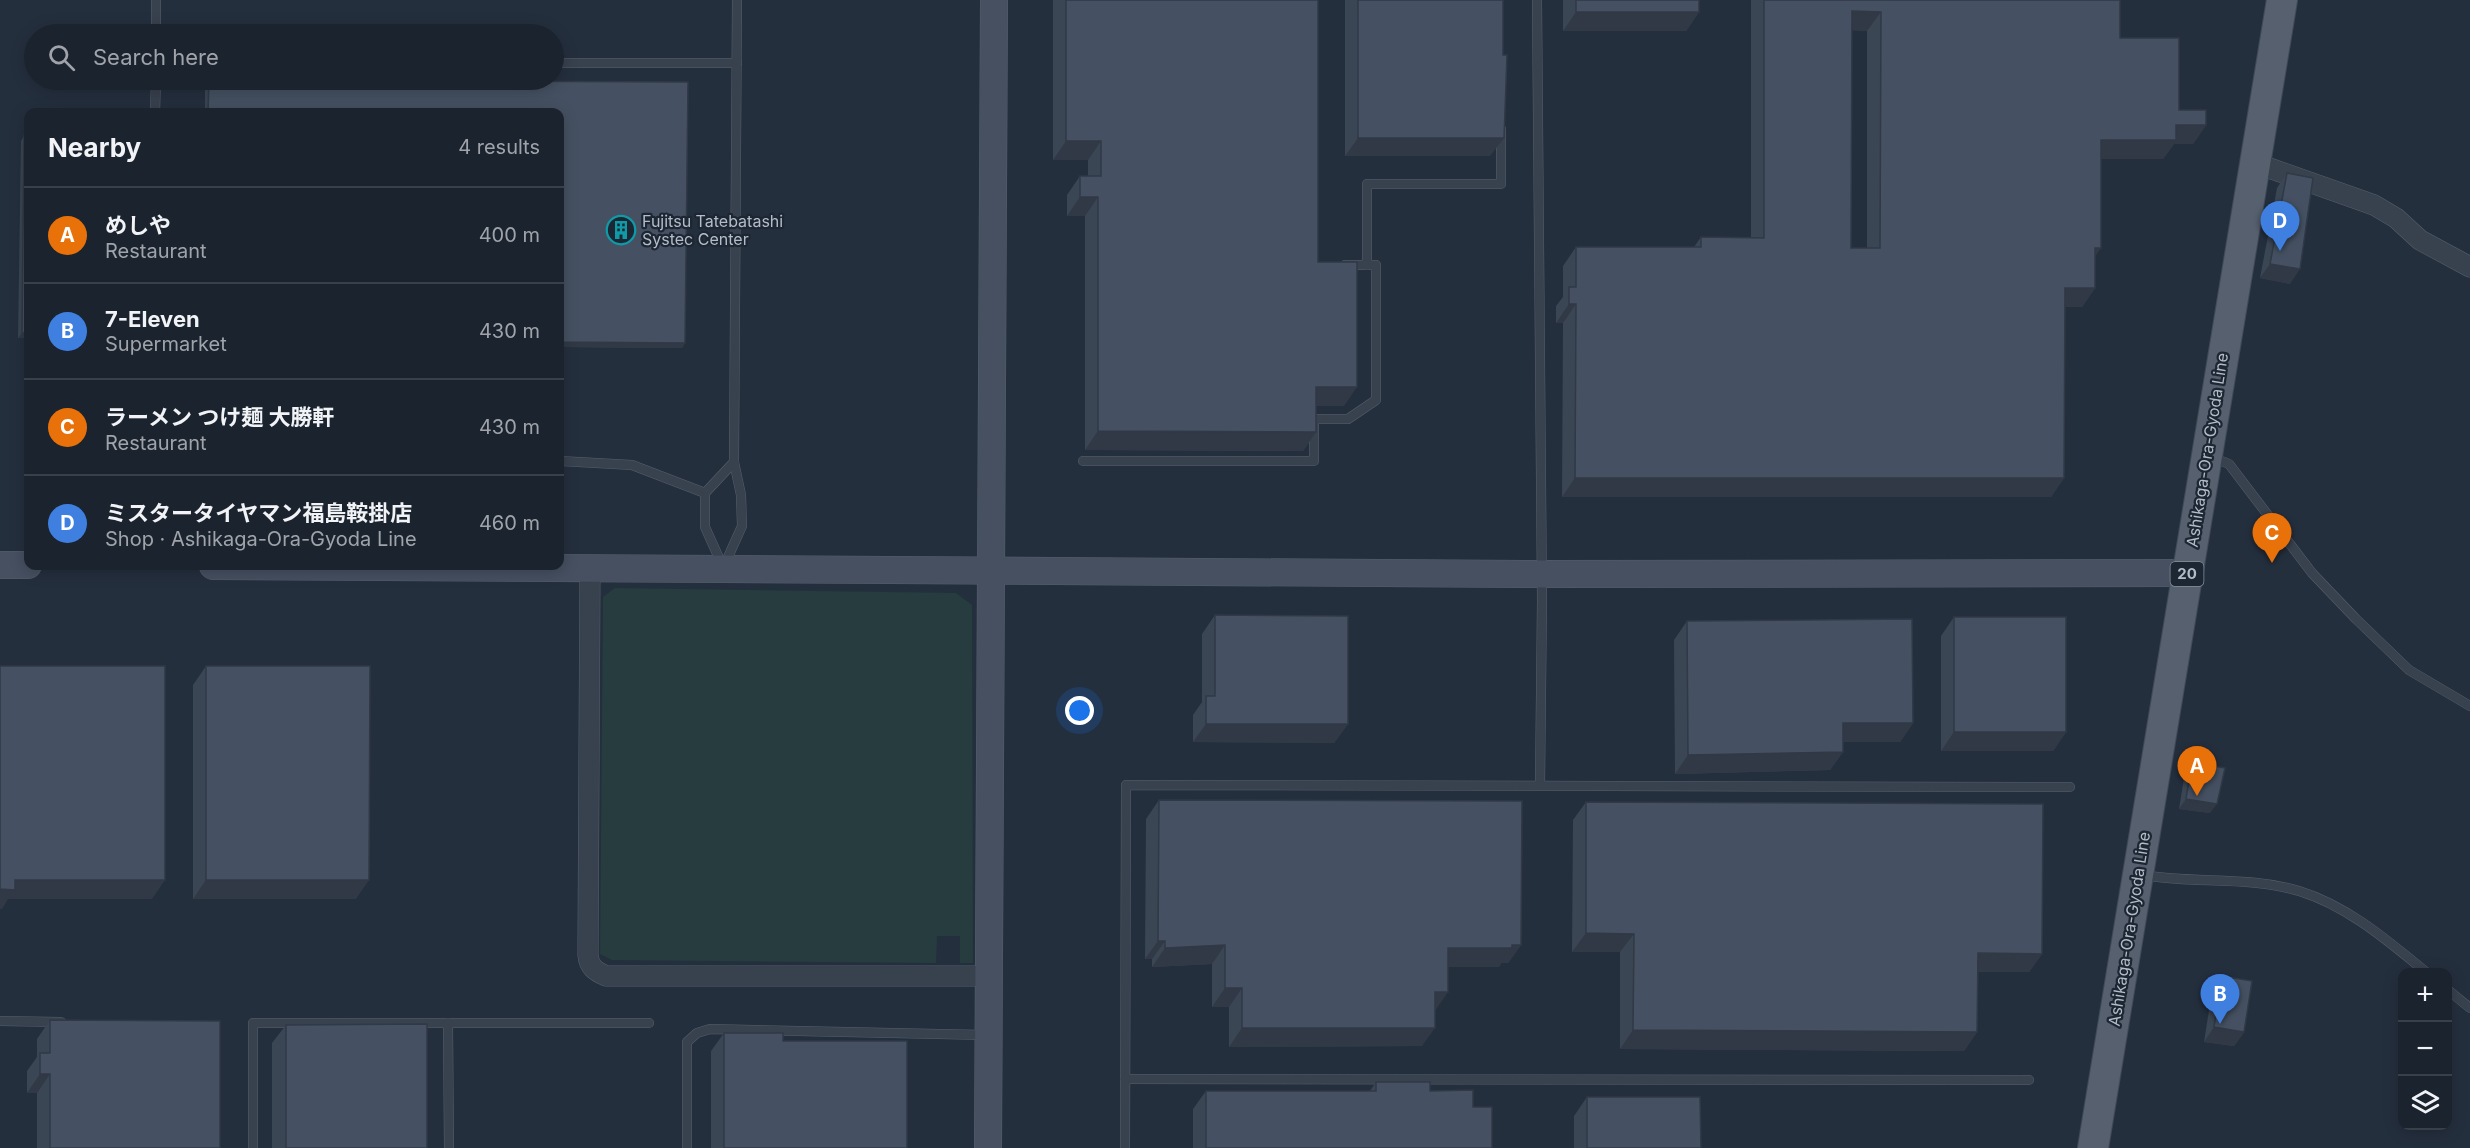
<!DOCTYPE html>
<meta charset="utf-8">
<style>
:root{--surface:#1b232e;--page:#242b36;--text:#f1f3f6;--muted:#a0a4aa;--line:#39404a;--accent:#8c9099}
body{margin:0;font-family:Inter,"Noto Sans JP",sans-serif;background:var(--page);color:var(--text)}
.controls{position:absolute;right:18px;bottom:18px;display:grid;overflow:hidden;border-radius:12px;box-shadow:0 3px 15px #0003}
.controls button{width:54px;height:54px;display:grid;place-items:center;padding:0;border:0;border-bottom:2px solid var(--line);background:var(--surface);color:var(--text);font:30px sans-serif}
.you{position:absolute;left:1080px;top:711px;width:21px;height:21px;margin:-15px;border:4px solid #fff;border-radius:50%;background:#1a73e8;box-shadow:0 0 0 9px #1a73e833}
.badge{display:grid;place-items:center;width:39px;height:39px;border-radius:50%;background:var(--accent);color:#fff;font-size:20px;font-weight:700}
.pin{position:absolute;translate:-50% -50px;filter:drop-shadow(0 2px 3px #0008)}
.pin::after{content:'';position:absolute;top:32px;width:21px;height:18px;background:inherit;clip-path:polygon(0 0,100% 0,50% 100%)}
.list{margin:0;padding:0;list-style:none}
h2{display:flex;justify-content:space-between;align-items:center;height:78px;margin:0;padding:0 24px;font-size:26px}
h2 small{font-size:20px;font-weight:400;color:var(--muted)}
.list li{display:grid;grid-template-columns:39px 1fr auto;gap:18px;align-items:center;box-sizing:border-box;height:96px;padding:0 24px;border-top:2px solid var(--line)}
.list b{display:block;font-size:22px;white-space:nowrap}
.list p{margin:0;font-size:20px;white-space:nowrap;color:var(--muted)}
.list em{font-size:20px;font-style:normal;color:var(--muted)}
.icon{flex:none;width:33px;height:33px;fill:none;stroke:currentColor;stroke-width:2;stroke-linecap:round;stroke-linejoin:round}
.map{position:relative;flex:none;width:2470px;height:1148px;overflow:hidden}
.search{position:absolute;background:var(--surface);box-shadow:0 3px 15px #0003;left:24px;top:24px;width:540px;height:66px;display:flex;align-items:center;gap:15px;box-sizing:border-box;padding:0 21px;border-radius:33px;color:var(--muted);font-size:22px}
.panel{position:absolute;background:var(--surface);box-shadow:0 3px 15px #0003;left:24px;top:108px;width:540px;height:462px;border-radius:12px}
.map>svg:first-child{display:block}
.green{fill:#263c3f}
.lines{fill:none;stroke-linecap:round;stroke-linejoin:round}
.lane-casing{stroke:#565f6c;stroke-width:10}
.street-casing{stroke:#565f6c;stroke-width:21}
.secondary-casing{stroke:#565f6c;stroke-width:28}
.primary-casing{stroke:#414a57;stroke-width:32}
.lane{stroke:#38414e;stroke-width:9}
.street{stroke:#38414e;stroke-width:20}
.secondary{stroke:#465061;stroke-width:27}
.primary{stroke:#56606e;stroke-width:30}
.wall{fill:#3b4654;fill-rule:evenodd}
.shaded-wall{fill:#303945}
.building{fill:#455162;stroke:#303945;stroke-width:1.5;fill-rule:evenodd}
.labels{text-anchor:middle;stroke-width:4.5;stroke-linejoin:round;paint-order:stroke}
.shield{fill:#1d2633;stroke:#878f9c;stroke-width:1.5}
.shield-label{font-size:15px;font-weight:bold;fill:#b4bcc9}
.poi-label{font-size:16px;fill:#b4bcc9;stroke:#1d2633;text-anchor:start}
.street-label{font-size:16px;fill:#b4bcc9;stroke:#1d2633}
</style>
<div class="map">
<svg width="2470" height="1148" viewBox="0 0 2470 1148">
<rect width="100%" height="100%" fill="#242f3e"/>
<polygon class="green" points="615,588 956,593 972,605 973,963 960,963 960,936 937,936 936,963 612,960 600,954 603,597"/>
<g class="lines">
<g class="lane-casing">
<g id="lane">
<polyline points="156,0 156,34"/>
<polyline points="1537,0 1542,600 1540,785"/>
<polyline points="554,63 737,63"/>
<polyline points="155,112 156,80"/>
<polyline points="1367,265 1367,184 1501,184 1501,129"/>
<polyline points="2212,457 2229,464 2312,573 2356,619 2409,670 2470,706"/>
<polyline points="560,461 632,465 705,493"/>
<polyline points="1083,461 1314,461 1314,419 1348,419 1376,400 1376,265 1345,265"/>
<polyline points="724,566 742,526 741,495 734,462 737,0"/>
<polyline points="723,567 705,527 705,493 734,462"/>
<path d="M2143,875C2194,884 2249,876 2299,891C2348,906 2388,941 2426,972"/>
<polyline points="2448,990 2470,1008"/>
<polyline points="0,1021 61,1022"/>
<polyline points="448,1023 449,1148"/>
<polyline points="1125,1079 2029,1080"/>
<polyline points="253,1148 253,1023 649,1023"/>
<polyline points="687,1148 687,1042 697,1033 710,1029 986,1035"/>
<polyline points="1125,1148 1126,785 2070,787"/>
</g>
</g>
<g class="street-casing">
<g id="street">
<polyline points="2255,163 2374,205 2396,218 2420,240 2470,267"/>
<path d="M590,567L588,955C589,967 595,971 606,976H989"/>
</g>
</g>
<g class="secondary-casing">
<g id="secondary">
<polyline points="0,565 28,565"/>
<polyline points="213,566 1541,574 2187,573"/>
<polyline points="988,1148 994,0"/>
</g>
</g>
<g class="primary-casing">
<polyline id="primary" points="2093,1148 2282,0"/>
</g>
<use href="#lane" class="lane"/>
<use href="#street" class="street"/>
<use href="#secondary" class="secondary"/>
<use href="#primary" class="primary"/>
</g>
<g class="wall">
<polygon points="1053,0 1318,0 1318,262 1344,406 1316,406 1316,432 1303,451 1085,450 1085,216 1067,216 1067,195 1080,176 1088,176 1088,160 1053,160"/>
<polygon points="1345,0 1503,0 1490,156 1345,156"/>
<polygon points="1563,0 1699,0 1699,12 1686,31 1563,31"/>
<path d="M1751,0H2120V38L2179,110L2206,125L2193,144H2174L2163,159H2101L2095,256V288L2082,307H2065L2064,478L2051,497H1562L1563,323H1556V306L1563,297V266L1576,247H1694L1701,237H1751ZM1852,30L1867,31V248H1851Z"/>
<polygon points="209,80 688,82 685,343 682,348 560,347 560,112 205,112 205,85"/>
<polygon points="24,136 28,136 28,338 18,338 21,141"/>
<polygon points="2287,173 2290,284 2260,278 2277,188"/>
<polygon points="1215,615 1348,724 1334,743 1193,742 1193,715 1202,702 1202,634"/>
<polygon points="1954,617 2066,732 2053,751 1941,751 1941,636"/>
<polygon points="1687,621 1913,723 1900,742 1843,742 1843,752 1830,770 1675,774 1674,640"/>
<polygon points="206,666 356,899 193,899 193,685"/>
<polygon points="2192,762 2210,813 2179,809 2185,772"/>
<polygon points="1159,800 1521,945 1508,963 1501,963 1499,967 1448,967 1435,1011 1422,1046 1229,1047 1229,1007 1212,1007 1212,964 1152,967 1152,959 1145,959 1146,819"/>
<polygon points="1586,802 2042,954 2029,972 1978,972 1977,1032 1964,1051 1620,1049 1620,952 1572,952 1573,820"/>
<polygon points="2222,976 2244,1032 2234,1046 2204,1042 2212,991"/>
<polygon points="50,1020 220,1148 37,1148 37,1093 27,1093 27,1071 37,1057 37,1039"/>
<polygon points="286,1025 427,1148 272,1148 272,1043"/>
<polygon points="724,1033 783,1041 907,1148 711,1148 711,1051"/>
<polygon points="1376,1082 1430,1091 1473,1107 1492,1148 1193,1148 1193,1109 1206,1091 1370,1091"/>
<polygon points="1587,1097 1701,1148 1574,1148 1574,1116"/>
</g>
<g class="shaded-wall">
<polygon points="1852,11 1881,12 1867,31 1839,30"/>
<polygon points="1576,12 1699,12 1686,31 1563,31"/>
<polygon points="2176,125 2206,125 2193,144 2174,144 2163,159 2088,159 2101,140"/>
<polygon points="1358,138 1504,138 1490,156 1345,156"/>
<polygon points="1066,141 1101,141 1088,160 1053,160"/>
<polygon points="1080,197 1098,197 1085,216 1067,216"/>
<polygon points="2095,248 2101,248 2088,267"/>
<polygon points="2270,264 2300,269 2290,284 2260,278"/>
<polygon points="2065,288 2095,288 2082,307 2052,307"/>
<polygon points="1569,304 1576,304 1563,323 1556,323"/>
<polygon points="22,333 28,333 28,338 18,338"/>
<polygon points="560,342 685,343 682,348 560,347"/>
<polygon points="1316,387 1357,387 1344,406 1303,406"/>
<polygon points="1098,431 1316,432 1303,451 1085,450"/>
<polygon points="1575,478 2064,478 2051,497 1562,497"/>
<polygon points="1843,723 1913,723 1900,742 1830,742"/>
<polygon points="1206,724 1348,724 1334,743 1193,742"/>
<polygon points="1954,732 2066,732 2053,751 1941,751"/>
<polygon points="1843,752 1830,770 1675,774 1688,755"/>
<polygon points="2186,799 2217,804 2210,813 2179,809"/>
<polygon points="15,880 165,880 152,899 8,899 2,909 0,909 0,889"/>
<polygon points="206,880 369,880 356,899 193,899"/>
<polygon points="1586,933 1634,934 1620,952 1572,952"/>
<polygon points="1158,941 1165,941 1152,959 1145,959"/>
<polygon points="1225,945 1212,964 1152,967 1165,948"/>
<polygon points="1512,945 1521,945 1508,963 1501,963 1499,967 1435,967 1448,948"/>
<polygon points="1978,953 2042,954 2029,972 1964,972"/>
<polygon points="1225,988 1242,988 1229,1007 1212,1007"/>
<polygon points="1435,992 1448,992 1435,1011"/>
<polygon points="2214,1027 2244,1032 2234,1046 2204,1042"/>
<polygon points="1242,1028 1435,1028 1422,1046 1229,1047"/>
<polygon points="1633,1030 1977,1032 1964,1051 1620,1049"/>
<polygon points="40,1074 50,1074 37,1093 27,1093"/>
</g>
<g class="building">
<polygon points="1066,0 1318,0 1318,262 1357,262 1357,387 1316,387 1316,432 1098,431 1098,197 1080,197 1080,176 1101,176 1101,141 1066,141"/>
<polygon points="1358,0 1503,0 1503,55 1507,55 1504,138 1358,138"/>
<rect x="1576" y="0" width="123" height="12"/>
<path d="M1764,0H2120V38H2179V110H2206V125H2176V140H2101V248H2095V288H2065L2064,478H1575L1576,304H1569V287H1576V247H1701V237L1764,238ZM1852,11L1881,12L1880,248H1851Z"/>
<polygon points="209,80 688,82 685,343 560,342 560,112 208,112"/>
<polygon points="24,136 28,136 28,333 22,333"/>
<polygon points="2287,173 2313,178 2300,269 2270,264"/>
<polygon points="1215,615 1348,616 1348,724 1206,724 1206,696 1215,696"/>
<rect x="1954" y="617" width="112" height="115"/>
<polygon points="1912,619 1913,723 1843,723 1843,752 1688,755 1687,621"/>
<polygon points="0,666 165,666 165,880 15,880 15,890 0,889"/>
<polygon points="206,666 370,666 369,880 206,880"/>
<polygon points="2192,762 2225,768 2217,804 2186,799"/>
<polygon points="1159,800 1522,801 1521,945 1512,945 1512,948 1448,948 1448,992 1435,992 1435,1028 1242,1028 1242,988 1225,988 1225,945 1165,948 1165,941 1158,941"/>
<polygon points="1586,802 2043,804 2042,954 1978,953 1977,1032 1633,1030 1634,934 1586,933"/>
<polygon points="2222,976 2252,981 2244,1032 2214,1027"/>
<polygon points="50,1020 220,1021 220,1148 50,1148 50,1074 40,1074 40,1053 50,1053"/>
<polygon points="427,1024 427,1148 286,1148 286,1025"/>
<polygon points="724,1033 783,1033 783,1041 907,1041 907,1148 724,1148"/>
<polygon points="1376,1082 1430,1082 1430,1091 1473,1090 1473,1107 1492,1107 1492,1148 1206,1148 1206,1091 1376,1091"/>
<polygon points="1587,1097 1700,1097 1701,1148 1587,1148"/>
</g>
<defs>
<g id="building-ring" transform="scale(1.5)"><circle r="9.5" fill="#1d2633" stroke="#0f9aa8" stroke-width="1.5"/><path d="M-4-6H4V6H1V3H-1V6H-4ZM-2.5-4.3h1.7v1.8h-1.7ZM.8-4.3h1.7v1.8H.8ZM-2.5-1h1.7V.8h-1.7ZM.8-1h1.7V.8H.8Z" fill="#0f9aa8"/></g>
</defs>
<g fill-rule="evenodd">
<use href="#building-ring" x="621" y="230"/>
</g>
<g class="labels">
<rect class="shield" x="2170.5" y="562" width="33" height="24" rx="4.5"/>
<g class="shield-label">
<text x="2187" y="579">20</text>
</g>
<g class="poi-label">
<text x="642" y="227">Fujitsu Tatebatashi<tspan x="642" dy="18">Systec Center</tspan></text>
</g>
<g class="street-label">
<text transform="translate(2207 450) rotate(-81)" y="6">Ashikaga-Ora-Gyoda Line</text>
<text transform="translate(2129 929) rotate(-81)" y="6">Ashikaga-Ora-Gyoda Line</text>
</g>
</g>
</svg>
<div class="controls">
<button>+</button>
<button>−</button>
<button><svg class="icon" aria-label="layers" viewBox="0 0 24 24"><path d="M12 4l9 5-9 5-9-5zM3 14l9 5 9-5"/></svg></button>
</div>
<div class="you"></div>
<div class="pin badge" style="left:2197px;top:796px;background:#e8710a">A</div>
<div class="pin badge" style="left:2220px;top:1024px;background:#3f7fe0">B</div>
<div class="pin badge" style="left:2272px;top:563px;background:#e8710a">C</div>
<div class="pin badge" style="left:2280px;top:251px;background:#3f7fe0">D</div>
<div class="search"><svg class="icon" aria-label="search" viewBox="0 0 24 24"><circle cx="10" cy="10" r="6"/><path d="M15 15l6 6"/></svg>Search here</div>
<section class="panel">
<h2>Nearby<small>4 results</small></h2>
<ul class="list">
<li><span class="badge" style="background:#e8710a">A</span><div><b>めしや</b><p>Restaurant</p></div><em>400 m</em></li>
<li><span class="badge" style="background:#3f7fe0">B</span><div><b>7-Eleven</b><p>Supermarket</p></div><em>430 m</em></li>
<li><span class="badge" style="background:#e8710a">C</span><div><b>ラーメン つけ麺 大勝軒</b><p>Restaurant</p></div><em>430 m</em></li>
<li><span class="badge" style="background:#3f7fe0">D</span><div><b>ミスタータイヤマン福島鞍掛店</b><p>Shop · Ashikaga-Ora-Gyoda Line</p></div><em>460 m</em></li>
</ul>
</section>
</div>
